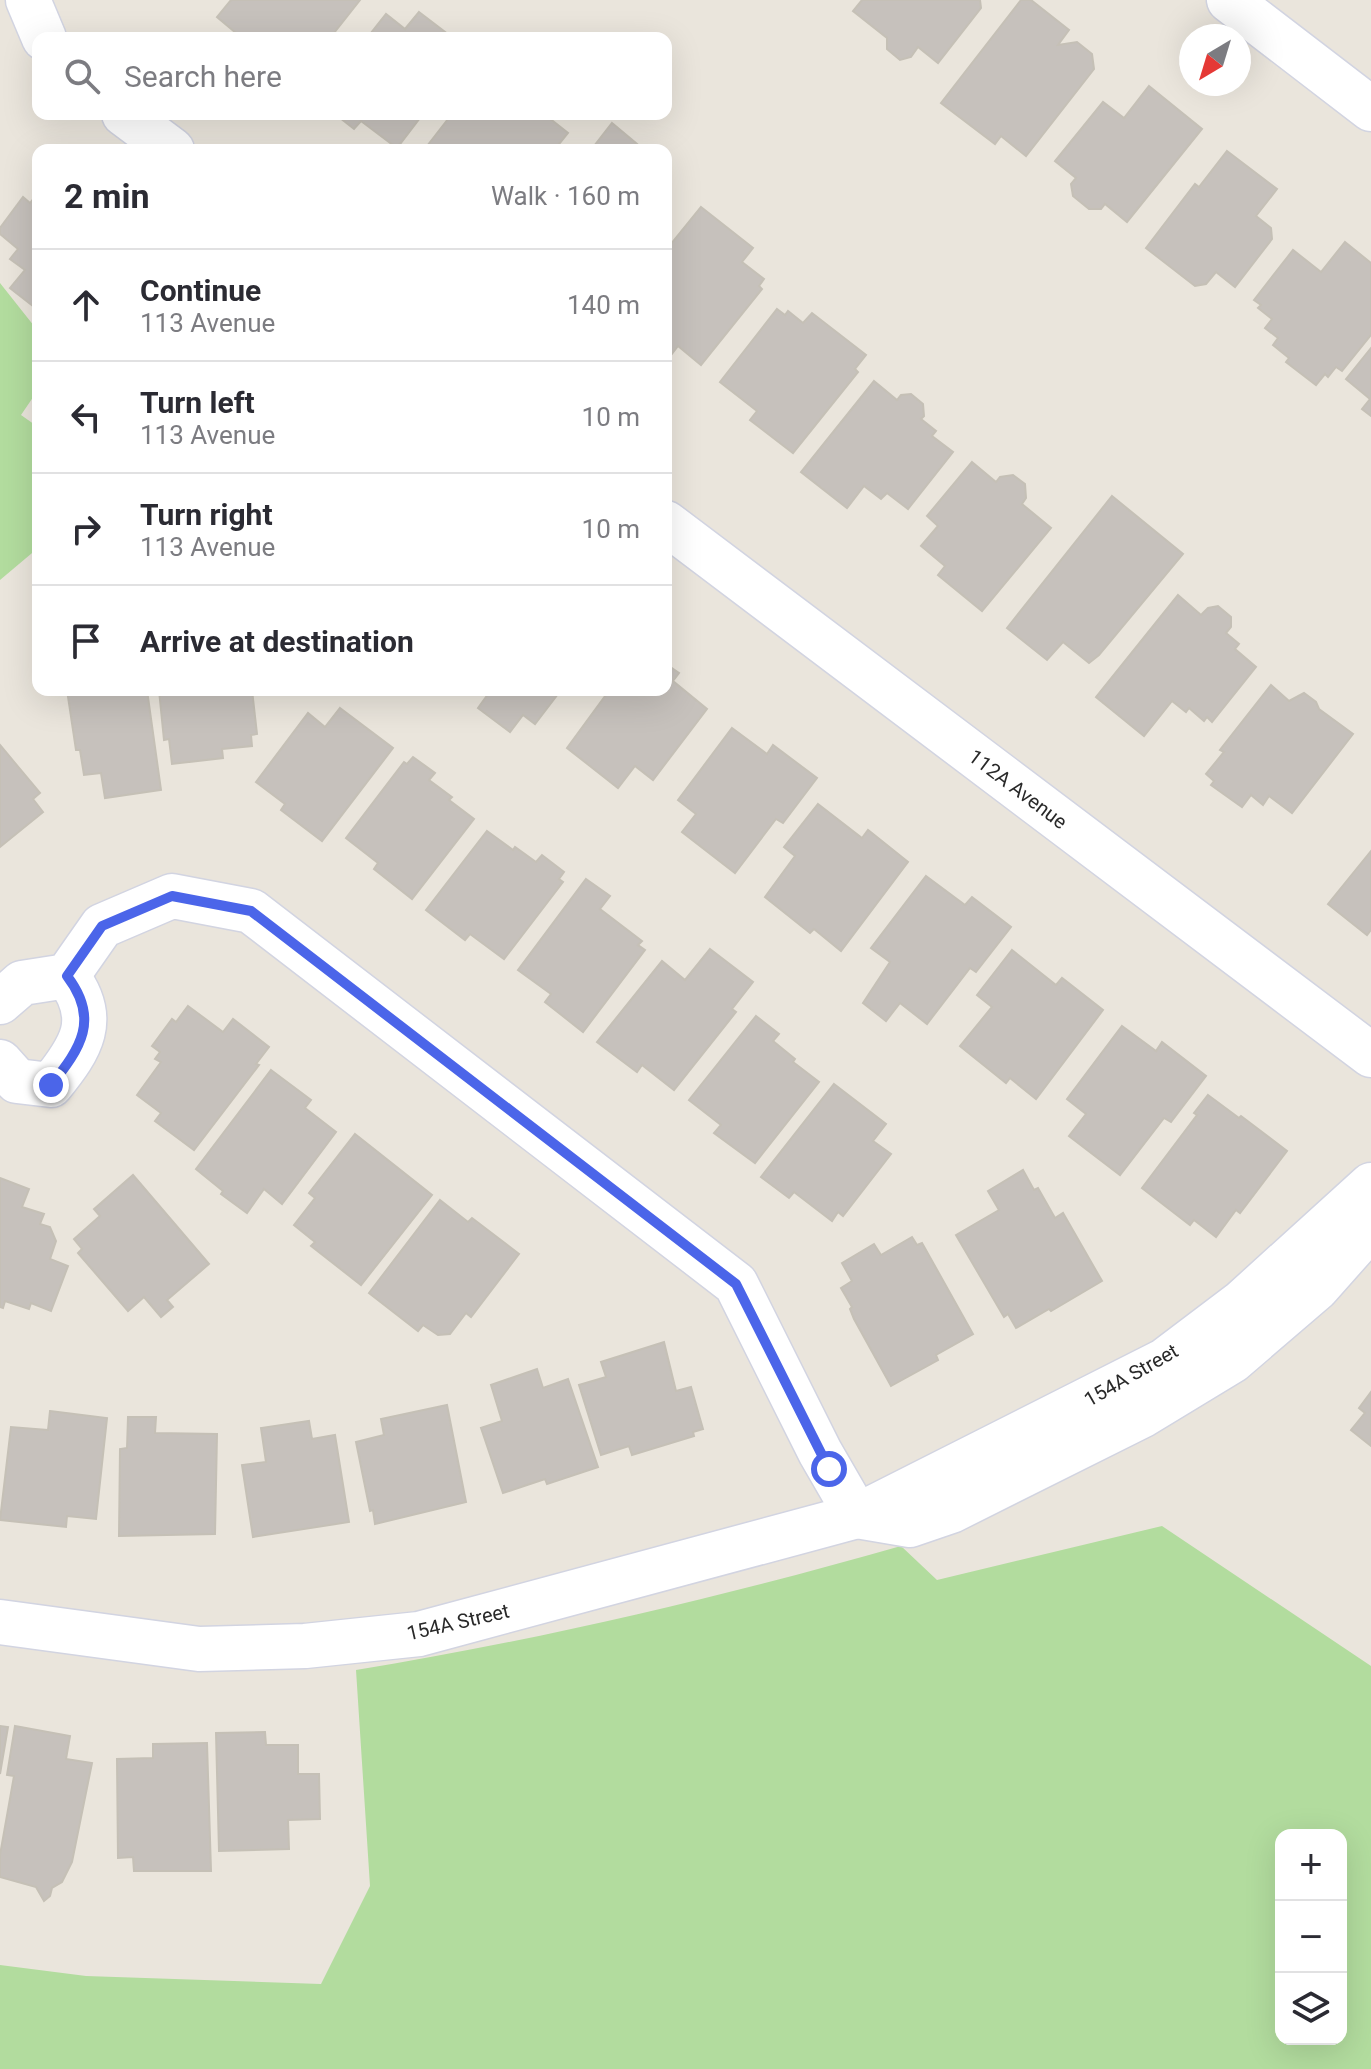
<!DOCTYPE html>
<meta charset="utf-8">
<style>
:root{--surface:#fff;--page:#f2f2f3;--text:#2b2b33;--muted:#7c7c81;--line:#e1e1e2}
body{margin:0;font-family:Roboto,sans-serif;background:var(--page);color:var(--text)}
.controls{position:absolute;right:24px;bottom:24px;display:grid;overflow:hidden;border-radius:16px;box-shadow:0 8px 32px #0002}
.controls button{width:72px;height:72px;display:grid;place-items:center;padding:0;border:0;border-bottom:2px solid var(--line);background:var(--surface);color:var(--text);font:40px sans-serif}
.compass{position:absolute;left:1179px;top:24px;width:72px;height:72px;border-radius:50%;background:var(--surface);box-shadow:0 8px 32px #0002;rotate:218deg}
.stop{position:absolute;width:24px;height:24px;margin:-18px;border:6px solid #4b65e9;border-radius:50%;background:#fff}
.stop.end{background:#4b65e9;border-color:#fff;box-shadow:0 2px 8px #0008}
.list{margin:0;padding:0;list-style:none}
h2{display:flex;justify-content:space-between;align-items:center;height:104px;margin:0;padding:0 32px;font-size:34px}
h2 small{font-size:26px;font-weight:400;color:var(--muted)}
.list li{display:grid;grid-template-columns:52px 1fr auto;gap:24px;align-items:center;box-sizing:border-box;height:112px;padding:0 32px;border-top:2px solid var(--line)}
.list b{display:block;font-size:30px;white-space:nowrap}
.list p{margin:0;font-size:26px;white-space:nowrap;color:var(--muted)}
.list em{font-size:26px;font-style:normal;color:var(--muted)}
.icon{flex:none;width:44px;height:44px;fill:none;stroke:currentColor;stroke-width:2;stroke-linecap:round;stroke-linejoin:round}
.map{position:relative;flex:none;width:1371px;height:2069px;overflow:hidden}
.search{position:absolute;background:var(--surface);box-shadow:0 8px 32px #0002;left:32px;top:32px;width:640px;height:88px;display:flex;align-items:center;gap:20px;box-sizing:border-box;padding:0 28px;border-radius:16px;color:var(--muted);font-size:30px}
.panel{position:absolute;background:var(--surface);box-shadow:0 8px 32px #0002;left:32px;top:144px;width:640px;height:552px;border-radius:16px}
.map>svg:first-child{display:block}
.green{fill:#b2dc9e;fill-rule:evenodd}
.building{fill:#c6c1bc;stroke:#c5c0b6;stroke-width:2}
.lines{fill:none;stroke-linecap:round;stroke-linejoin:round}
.minor-casing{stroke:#d2d4e1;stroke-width:47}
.minor{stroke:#fff;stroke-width:44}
.route{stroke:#4b65e9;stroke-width:10}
.labels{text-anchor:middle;stroke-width:6;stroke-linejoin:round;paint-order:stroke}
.street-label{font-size:20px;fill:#292929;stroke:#fff}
</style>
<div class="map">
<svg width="1371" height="2069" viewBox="0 0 1371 2069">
<rect width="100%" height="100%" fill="#eae5dc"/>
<g class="green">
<polygon points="0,283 38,331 38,390 21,415 38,427 38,548 0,580"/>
<path d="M1162,1526L1371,1666V2069H0V1965L86,1976L321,1984L370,1886L356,1670C540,1640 722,1597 901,1546L937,1580ZM1281,1835H1341V2039H1281Z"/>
</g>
<g class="building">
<polygon points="231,0 360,0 330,38 242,38 217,17"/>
<polygon points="862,0 980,0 981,8 938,63 918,47 911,57 900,60 887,49 887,38 853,11"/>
<polygon points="1021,0 1031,0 1069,30 1058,45 1077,42 1092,54 1094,69 1026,156 1001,136 995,144 941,103"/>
<polygon points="419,12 453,38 367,38 386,14 405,29"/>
<polygon points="1149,86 1202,129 1127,222 1105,204 1101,209 1089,209 1073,196 1071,184 1076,178 1055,161 1103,102 1124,118"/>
<polygon points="335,114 423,114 397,148 361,121 354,129"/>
<polygon points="452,114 463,118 466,114 544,114 568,133 559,144 562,147 560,150 424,150"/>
<polygon points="612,123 637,144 632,150 591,150"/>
<polygon points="1227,151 1277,189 1256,216 1271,228 1272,239 1235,287 1216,272 1206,284 1195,286 1146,248 1195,184 1199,187"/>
<polygon points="38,193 38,310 10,288 25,270 10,259 18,249 0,234 0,228 23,197 30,203"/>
<polygon points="701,207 753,248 742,262 764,279 759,286 762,289 701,365 678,346 668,359 666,358 666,250"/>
<polygon points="1345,242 1371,263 1371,335 1342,371 1336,367 1328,377 1325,374 1316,385 1286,362 1289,358 1273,345 1278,338 1265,328 1272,319 1258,308 1261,305 1254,300 1293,250 1321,272"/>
<polygon points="777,309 785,315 788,311 803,323 812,313 866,355 855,369 858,372 793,453 750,420 757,411 720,382"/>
<polygon points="1371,348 1371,416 1362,409 1370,399 1346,379"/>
<polygon points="874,381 897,400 901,395 911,394 923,404 924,416 921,419 936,431 932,436 953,452 908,509 887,493 881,499 864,486 847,508 801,472"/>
<polygon points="972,462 996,482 1000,477 1013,475 1025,484 1026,498 1022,504 1051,528 982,611 938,575 945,566 921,546 938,526 927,516"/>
<polygon points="1112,496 1183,554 1099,655 1089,663 1063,642 1047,660 1007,628"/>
<polygon points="1178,595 1201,615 1208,608 1218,606 1231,617 1231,627 1226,633 1239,644 1235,649 1256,667 1212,722 1207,717 1204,721 1189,708 1186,712 1172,701 1144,736 1096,697"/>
<polygon points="666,664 679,673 673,681 707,709 653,780 635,766 618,788 567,748 608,692 606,690 666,690"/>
<polygon points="1271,685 1289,701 1304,693 1316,702 1319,709 1353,734 1292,813 1269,796 1263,805 1251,795 1242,807 1211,785 1214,781 1206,774 1224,752 1220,750"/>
<polygon points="67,690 147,690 161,790 105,798 101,773 84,775 80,750 76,750"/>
<polygon points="159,690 252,690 257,734 251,735 252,746 222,749 223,758 172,764 169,739 164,740"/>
<polygon points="491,690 561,690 535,724 523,715 510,732 478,708"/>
<polygon points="340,708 393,748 322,841 281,810 285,804 256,782 308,713 325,727"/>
<polygon points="732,728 767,754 773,745 817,778 783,823 776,819 735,873 682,832 696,814 678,800"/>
<polygon points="0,745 40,793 33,799 43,812 0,847"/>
<polygon points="413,757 435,773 429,780 452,797 449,800 474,819 412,899 374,869 378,863 346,838 404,762 407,764"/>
<polygon points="818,804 862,838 868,830 908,862 841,951 814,929 810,933 765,897 795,856 784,847"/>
<polygon points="487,831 513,850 515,847 536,862 542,855 564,872 559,879 563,882 504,959 470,934 465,940 426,910"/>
<polygon points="1371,851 1371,930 1367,935 1328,904"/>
<polygon points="926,876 965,905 972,897 1011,927 976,972 970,968 927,1024 900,1003 886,1021 863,1003 890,962 871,948"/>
<polygon points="586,879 610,896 600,909 642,941 638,945 645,950 583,1032 545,1002 551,994 518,970"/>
<polygon points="710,949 753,982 732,1009 736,1012 674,1090 642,1065 637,1072 597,1042 662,961 685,980"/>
<polygon points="1012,950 1056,985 1062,978 1103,1010 1036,1099 1010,1078 1006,1083 960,1046 992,1007 977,995"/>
<polygon points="188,1006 223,1032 233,1019 269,1047 256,1064 259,1065 194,1150 155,1121 161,1113 137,1095 161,1062 155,1059 160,1052 152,1046 172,1019 176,1022"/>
<polygon points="756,1016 779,1034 773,1041 795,1059 793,1062 819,1082 755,1163 714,1133 721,1125 689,1100"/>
<polygon points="1122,1026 1156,1051 1162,1042 1206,1076 1171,1122 1164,1118 1120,1175 1069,1136 1086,1114 1067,1099"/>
<polygon points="271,1070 311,1100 305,1108 336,1132 282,1204 264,1189 247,1213 221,1194 223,1191 196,1169"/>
<polygon points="834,1084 886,1124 873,1141 891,1154 843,1216 838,1212 832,1221 794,1192 789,1198 761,1177"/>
<polygon points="1208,1095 1239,1118 1241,1116 1287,1151 1240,1213 1236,1210 1216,1237 1194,1220 1190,1225 1142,1188 1197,1115 1194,1113"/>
<polygon points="355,1134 432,1195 361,1285 311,1246 315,1242 294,1225 315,1198 309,1193"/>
<polygon points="1023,1170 1034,1190 1038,1188 1055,1218 1063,1213 1102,1281 1051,1311 1049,1309 1016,1328 1008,1314 1004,1317 956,1235 999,1210 988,1191"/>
<polygon points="133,1175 209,1264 167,1300 173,1307 161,1317 144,1297 128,1311 78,1253 82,1249 74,1239 100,1216 94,1209"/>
<polygon points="0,1178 29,1189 22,1207 44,1214 40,1224 50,1227 56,1241 50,1259 68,1266 51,1311 31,1303 29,1309 5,1301 3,1308 0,1307"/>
<polygon points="440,1200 468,1222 472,1218 519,1254 471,1317 466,1313 450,1334 438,1335 423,1325 418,1331 369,1293"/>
<polygon points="912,1237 917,1245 922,1243 973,1334 936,1355 938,1360 891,1386 854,1319 850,1309 852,1307 841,1288 852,1281 842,1263 874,1244 881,1255"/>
<polygon points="664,1342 676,1391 691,1387 703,1429 693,1432 694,1436 632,1455 629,1446 601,1455 579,1385 606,1377 601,1362"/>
<polygon points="537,1369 543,1388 568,1379 598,1467 547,1484 545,1479 503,1493 481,1428 502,1421 491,1385"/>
<polygon points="1371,1392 1371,1446 1351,1430 1365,1413 1359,1408"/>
<polygon points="447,1405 466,1502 375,1524 373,1510 370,1511 356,1442 384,1435 381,1419"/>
<polygon points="50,1411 107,1418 96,1519 67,1516 66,1527 0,1520 11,1427 48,1430"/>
<polygon points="128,1417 156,1417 155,1433 217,1434 215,1534 119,1536 120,1449 127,1448"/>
<polygon points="309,1421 312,1439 335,1435 349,1522 253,1537 242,1465 266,1462 261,1428"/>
<polygon points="0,1726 8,1727 0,1774"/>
<polygon points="15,1726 70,1736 66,1759 92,1763 72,1862 62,1882 52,1888 50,1896 44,1901 36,1887 0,1877 0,1855 14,1776 7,1775"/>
<polygon points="265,1732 266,1745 298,1745 298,1774 319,1774 320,1819 288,1820 289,1849 219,1851 216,1733"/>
<polygon points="207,1743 211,1871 134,1871 133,1857 118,1858 117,1759 153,1758 153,1744"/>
</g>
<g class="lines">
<g class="minor-casing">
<g id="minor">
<polyline points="28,0 44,38"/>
<polyline points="1229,0 1371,109"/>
<polyline points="124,114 172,150"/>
<polyline points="666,523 1371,1055"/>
<polyline points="0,1002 22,983 67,976 102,926 172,896 251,911 736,1284 820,1452 857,1516"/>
<path d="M0,1062L17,1081L51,1085C81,1048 100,1019 67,976"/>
<polyline points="857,1516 910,1525 951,1511 1143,1415 1232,1361 1317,1288 1371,1227"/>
<polyline points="0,1622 199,1649 305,1646 419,1634 857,1516 1164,1361 1242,1302 1371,1185"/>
</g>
</g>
<use href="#minor" class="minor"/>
</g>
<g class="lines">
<path class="route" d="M51,1085C81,1048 100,1019 67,976L102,926L172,896L251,911L736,1284L829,1469"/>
</g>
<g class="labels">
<g class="street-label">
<text transform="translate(1018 789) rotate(37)" y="7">112A Avenue</text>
<text transform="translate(1131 1375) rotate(-30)" y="7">154A Street</text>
<text transform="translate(458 1622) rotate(-13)" y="7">154A Street</text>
</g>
</g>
</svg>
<div class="controls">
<button>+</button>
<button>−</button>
<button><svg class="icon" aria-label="layers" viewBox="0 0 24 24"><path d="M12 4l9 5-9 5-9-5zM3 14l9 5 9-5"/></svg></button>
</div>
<svg class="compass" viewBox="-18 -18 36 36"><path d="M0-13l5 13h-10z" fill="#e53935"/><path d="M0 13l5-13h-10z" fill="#7c7c81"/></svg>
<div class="stop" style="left:829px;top:1469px"></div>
<div class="stop end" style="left:51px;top:1085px"></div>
<div class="search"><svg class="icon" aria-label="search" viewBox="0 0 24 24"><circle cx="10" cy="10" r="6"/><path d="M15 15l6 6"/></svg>Search here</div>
<section class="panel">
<h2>2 min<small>Walk · 160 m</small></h2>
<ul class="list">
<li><svg class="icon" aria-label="ahead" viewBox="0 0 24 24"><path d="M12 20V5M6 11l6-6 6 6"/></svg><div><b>Continue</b><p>113 Avenue</p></div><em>140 m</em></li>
<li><svg class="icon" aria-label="left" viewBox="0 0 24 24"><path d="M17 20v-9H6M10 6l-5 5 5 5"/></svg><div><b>Turn left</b><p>113 Avenue</p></div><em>10 m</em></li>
<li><svg class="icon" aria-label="right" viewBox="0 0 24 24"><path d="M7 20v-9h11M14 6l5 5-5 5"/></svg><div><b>Turn right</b><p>113 Avenue</p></div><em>10 m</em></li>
<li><svg class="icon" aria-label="arrive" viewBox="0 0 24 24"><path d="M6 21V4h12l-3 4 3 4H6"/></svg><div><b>Arrive at destination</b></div></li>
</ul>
</section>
</div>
